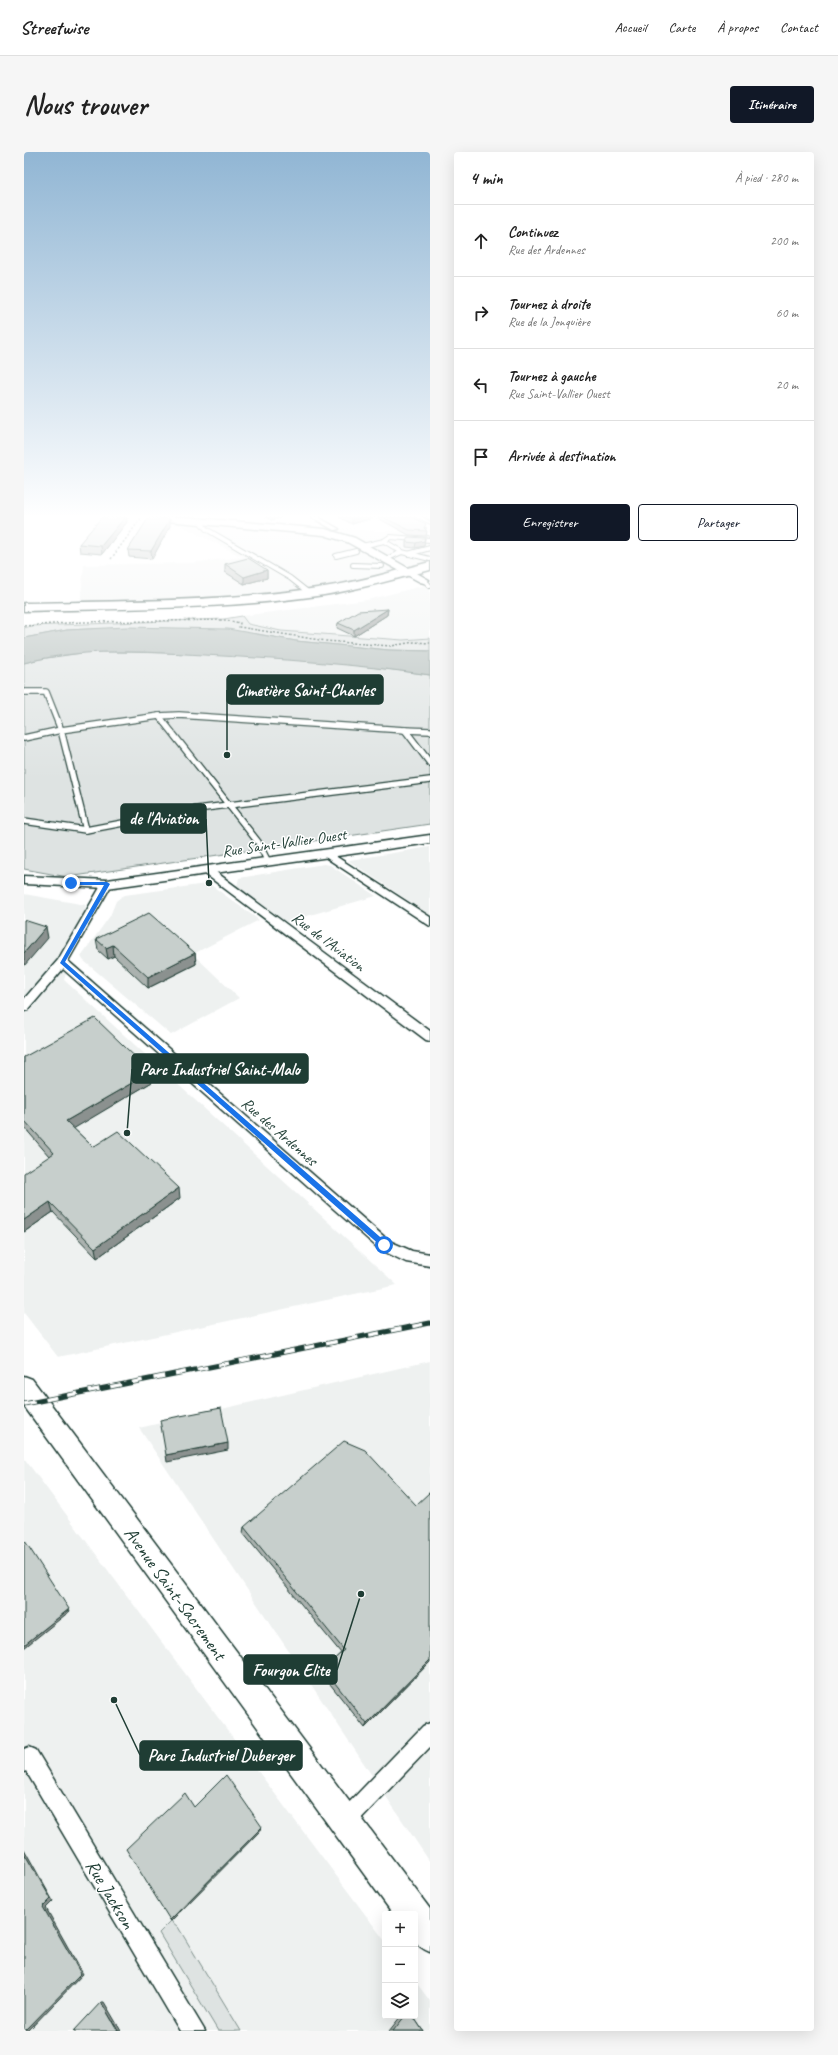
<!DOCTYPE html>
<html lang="fr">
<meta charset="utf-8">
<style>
:root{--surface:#fff;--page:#f6f6f6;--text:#222;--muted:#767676;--line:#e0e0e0;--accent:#111827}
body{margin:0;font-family:Caveat,sans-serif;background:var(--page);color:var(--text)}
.controls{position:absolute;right:12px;bottom:12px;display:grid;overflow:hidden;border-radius:4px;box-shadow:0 4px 16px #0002}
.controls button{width:36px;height:36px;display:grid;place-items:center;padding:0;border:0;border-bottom:1px solid var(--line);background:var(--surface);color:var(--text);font:20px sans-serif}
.stop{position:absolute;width:12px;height:12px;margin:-9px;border:3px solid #1a73e8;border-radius:50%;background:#fff}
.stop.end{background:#1a73e8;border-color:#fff;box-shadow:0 1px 4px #0008}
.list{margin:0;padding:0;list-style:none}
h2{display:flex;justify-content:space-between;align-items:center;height:52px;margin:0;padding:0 16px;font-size:17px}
h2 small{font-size:13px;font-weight:400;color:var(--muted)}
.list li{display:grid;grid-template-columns:26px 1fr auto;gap:12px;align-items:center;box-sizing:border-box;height:72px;padding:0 16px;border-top:1px solid var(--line)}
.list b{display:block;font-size:15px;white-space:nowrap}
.list p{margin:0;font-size:13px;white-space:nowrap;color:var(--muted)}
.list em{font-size:13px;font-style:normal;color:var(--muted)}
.actions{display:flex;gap:8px;padding:12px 16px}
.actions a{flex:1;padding:9px 0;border:1px solid var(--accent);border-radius:4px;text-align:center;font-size:14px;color:var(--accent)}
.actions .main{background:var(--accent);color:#fff}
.icon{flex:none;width:22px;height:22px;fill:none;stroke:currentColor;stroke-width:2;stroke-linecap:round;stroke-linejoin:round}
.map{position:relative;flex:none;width:406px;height:1879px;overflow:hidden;border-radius:4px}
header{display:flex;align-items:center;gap:24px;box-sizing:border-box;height:56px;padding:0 20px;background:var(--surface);border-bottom:1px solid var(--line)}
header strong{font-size:19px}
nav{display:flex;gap:22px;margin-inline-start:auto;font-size:14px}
.intro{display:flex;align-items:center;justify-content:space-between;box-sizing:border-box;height:96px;padding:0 24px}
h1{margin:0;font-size:28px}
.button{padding:10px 18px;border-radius:4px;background:var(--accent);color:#fff;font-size:14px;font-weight:700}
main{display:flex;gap:24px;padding:0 24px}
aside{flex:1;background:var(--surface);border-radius:4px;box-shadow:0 4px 16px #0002}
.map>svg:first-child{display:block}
.built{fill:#eef1f0}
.green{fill:#dee3e2;stroke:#7e908b}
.water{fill:#afbab7;stroke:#758883}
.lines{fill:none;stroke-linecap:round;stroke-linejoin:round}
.service-far1-casing{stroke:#1f3d34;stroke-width:6}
.service-casing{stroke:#1f3d34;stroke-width:8}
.minor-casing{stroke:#1f3d34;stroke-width:3}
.tertiary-casing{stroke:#1f3d34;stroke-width:3}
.secondary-casing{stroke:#1f3d34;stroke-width:3}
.primary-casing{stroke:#1f3d34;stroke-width:3}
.path{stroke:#1f3d34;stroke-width:1.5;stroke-dasharray:2 2;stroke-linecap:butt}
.service-far1{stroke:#fff;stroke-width:4}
.service{stroke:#fff;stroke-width:5.5}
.minor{fill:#fff;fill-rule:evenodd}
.tertiary{fill:#fff;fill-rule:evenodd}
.secondary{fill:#fff;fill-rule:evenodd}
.primary{fill:#fff;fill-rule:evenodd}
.rail-casing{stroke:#1f3d34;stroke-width:5}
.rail{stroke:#fff;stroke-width:3.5;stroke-dasharray:11;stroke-linecap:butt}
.wall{fill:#abb2af;stroke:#1f3d34}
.shaded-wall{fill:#8b918f;stroke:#1f3d34}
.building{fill:#c7cfcc;stroke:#1f3d34}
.route{fill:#1a73e8}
.labels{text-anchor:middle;stroke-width:3;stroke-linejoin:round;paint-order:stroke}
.street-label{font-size:16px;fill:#1f3d34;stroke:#fff}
.near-street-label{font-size:19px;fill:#1f3d34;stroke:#fff}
.leader{fill:none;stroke:#1f3d34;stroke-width:1.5}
.callout-dot{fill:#1f3d34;stroke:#fff;stroke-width:1.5}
.callout{fill:#1f3d34;stroke:#1f3d34;stroke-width:1.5}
.callout-label{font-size:17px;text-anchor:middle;font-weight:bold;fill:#fff}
</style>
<header>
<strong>Streetwise</strong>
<nav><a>Accueil</a><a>Carte</a><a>À propos</a><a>Contact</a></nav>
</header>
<div class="intro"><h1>Nous trouver</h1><a class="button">Itinéraire</a></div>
<main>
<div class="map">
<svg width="406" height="1879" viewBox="0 0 406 1879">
<rect width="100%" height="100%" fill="#fff"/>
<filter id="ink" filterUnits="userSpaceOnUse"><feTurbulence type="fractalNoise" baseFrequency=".025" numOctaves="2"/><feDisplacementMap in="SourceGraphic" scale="8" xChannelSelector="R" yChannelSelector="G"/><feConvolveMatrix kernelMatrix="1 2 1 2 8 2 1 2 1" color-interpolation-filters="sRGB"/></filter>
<g filter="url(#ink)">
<g class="built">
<polygon points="157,367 286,379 312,377 406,381 406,414 285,441 56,454 60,413 166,411 219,405 154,372"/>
<polygon points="406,432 406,490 257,479 224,472 218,464 343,448"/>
<polygon points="406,695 406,763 325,709 326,708"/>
<polygon points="300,712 306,713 352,744 262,770 213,734 215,726"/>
<polygon points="182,732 187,733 235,768 169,802 215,846 147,883 59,808 57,804 86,764 92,749 97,745 101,743"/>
<polygon points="0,742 62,753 40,828 373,1133 34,1205 0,1161"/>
<polygon points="406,1209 406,1710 115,1276"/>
<polygon points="0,1306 361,1789 361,1864 391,1864 391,1829 406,1849 406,1879 0,1879"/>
</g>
<g class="green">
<polygon points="218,464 224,472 257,479 379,488 406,486 406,499 365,498 272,489 234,482 180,477 64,477 43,478 0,486 0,476 7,474 200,467"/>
<path d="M65,500C179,500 294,506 406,523V672L44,725L0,717V511L16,507Z"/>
<polygon points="147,1769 154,1775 217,1879 194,1879 135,1781"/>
</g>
<path class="water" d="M102,475L204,477L272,489L365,498L406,499V523C331,512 256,507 180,503C120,500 59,495 0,511V486L43,478Z"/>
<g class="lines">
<g class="service-far1-casing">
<g id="service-far1">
<polyline points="385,365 406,375 403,380 406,382"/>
<polyline points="175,368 182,377 266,426 285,441"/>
<polyline points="360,389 366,385 406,388"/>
<polyline points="338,394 360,389 378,400"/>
<polyline points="384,402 406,396"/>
<polyline points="312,404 332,399"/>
<polyline points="362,407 378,400 406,407"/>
<polyline points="329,413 358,414"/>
<polyline points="400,428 406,434"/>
</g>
</g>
<g class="service-casing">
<g id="service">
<polyline points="0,540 22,540 37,578 62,678"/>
<polyline points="135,564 155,563 381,578 406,611"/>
<polyline points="381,578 406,579"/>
<polyline points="0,586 37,578 135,564 234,690 244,710"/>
<polyline points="0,669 62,678 173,657 406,628"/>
</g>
</g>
<g class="minor-casing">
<g id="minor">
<polygon points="287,365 294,365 315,377 310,378"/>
<polygon points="401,365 406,365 406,368"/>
<polygon points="302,698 406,765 406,774 298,703 297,701"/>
<polygon points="184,716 188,717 406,879 406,889 402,888 180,721 179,719 180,717"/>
<polygon points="83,729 88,732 44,809 365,1089 388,1099 406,1102 406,1114 382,1110 355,1097 39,817 4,858 0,859 0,847 34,808 78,732"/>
<polygon points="406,1571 406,1595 327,1677 320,1680 313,1677 310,1670 313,1663 399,1574"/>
<polygon points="5,1595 12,1598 181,1879 156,1879 2,1619 0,1620 0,1597"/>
</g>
</g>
<g class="tertiary-casing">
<polygon id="tertiary" points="406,683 406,691 83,736 0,732 0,724 83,728"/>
</g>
<g class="secondary-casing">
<g id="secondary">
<polygon points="127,365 160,365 301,377 331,386 405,428 400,431 396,430 323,390 300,383 132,368"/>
<path d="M0,1224L8,1227L406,1757V1800C385,1791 391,1783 391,1762H369L0,1254Z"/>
</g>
</g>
<g class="primary-casing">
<path id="primary" d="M406,410V418C371,427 336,437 300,443C200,458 100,456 0,459V451C100,449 200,450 300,435C336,430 371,419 406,410Z"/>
</g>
<g class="path">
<polyline points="87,407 118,365"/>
<polyline points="0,474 58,470 202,468 216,471 215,475 302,489 367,494 390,490 406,491"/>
</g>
<use href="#service-far1" class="service-far1"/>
<use href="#service" class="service"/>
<use href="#minor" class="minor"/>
<use href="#tertiary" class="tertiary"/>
<use href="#secondary" class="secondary"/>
<use href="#primary" class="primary"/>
<g class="rail-casing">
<polyline id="rail" points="0,1252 406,1171"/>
</g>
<use href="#rail" class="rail"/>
</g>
<g class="wall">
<polygon points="242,365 259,365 247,368"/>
<polygon points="315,365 387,365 403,379 402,384 385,383 352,365 328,372"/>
<polygon points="103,370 78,402 56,400 55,392"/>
<polygon points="146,374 128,407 105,405 104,398"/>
<polygon points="382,390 400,391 400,394 391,396 382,395"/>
<polygon points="201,412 243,418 243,426 220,432 201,420"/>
<polygon points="364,457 363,463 330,484 313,476 314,471"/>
<polygon points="72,787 171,801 172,812 124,836 90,804 84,807 74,798"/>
<polygon points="0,905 127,920 128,930 49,976 69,995 156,1046 73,1106 29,1060 0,1080 25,1004 0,975"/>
<polygon points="220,1375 406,1510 341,1576 298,1522 300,1517 317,1501 219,1381"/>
<polygon points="377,1864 389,1864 399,1879 365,1879"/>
</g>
<g class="shaded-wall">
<polygon points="101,365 103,365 103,370 78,402 77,394"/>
<polygon points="248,365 259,365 247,368"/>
<polygon points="339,365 352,365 328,372 328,367"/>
<polygon points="146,367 146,374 128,407 127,399"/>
<polygon points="401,386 400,394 391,396 392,391"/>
<polygon points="243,418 243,426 220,432 220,425"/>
<polygon points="364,457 363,463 330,484 330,478"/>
<polygon points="22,775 24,786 0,814 0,801"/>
<polygon points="89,793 90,804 84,807 82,796"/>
<polygon points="171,801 172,812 124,836 124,825"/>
<polygon points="127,920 128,930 44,980 42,969"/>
<polygon points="155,1036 156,1046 73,1106 71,1096"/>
<polygon points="26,1050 29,1060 0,1080 0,1068"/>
<polygon points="204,1291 204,1298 143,1310 142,1303"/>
<polygon points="45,1457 46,1459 0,1496 0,1493"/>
<polygon points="406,1508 406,1510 341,1576 343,1572"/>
<polygon points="238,1675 237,1678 147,1769 146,1768"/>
<polygon points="0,1697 29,1749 22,1756 59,1822 4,1879 1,1879 19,1755 0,1701"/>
<polygon points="77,1850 80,1850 97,1879 94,1879"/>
</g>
<g class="building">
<polygon points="78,365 101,365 77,394 55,392"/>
<polygon points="125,365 146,367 127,399 104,398"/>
<polygon points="323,365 339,365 328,367"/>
<polygon points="359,365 387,365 402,372 400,376 403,379 385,378"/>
<polygon points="384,385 401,386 400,389 392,391 382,390"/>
<polygon points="224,406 243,418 220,425 201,412"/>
<polygon points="364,457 330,478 314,471 334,459"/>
<polygon points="125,761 171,801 124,825 89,793 82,796 72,787"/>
<polygon points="0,768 22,775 0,801"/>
<polygon points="71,866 127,920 42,969 69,995 94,979 155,1036 71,1096 26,1050 0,1068 0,1021 30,1001 0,968 0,905"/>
<polygon points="197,1256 204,1291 142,1303 136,1268"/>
<polygon points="320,1289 341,1298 392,1353 406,1340 406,1508 343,1572 300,1517 320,1498 220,1375"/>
<polygon points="1,1389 45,1457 0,1493 0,1390"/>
<polygon points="202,1623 238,1675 146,1768 102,1697 161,1641 170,1655"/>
<polygon points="0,1701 27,1747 19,1755 57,1822 1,1879 0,1879"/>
<polygon points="77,1850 94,1879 50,1879"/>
<polygon points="381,1864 389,1864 399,1879 369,1879"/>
</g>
</g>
<linearGradient id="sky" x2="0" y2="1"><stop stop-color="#91b6d4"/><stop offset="0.58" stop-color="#fff"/><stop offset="1" stop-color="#fff" stop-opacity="0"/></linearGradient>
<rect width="406" height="628" fill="url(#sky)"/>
<polygon class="route" points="45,730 83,730 86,732 41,810 363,1091 363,1095 358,1095 36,811 80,733 47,733"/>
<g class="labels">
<g class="street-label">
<text transform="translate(260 690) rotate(-8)" y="6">Rue Saint-Vallier Ouest</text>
<text transform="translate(305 789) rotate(37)" y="6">Rue de l'Aviation</text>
<text transform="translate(256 979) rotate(41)" y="6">Rue des Ardennes</text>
</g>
<g class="near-street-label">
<text transform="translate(152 1441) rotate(54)" y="7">Avenue Saint-Sacrement</text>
<text transform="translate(87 1742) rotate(59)" y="7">Rue Jackson</text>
</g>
</g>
<path class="leader" d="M203 603L203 538M185 731L182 667M103 981L108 917M337 1442L313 1518M90 1548L116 1603"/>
<g class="callout-dot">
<circle cx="203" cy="603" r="4"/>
<circle cx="185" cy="731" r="4"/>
<circle cx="103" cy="981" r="4"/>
<circle cx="337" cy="1442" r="4"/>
<circle cx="90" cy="1548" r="4"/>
</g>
<g class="callout">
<rect x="203" y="523" width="156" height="29" rx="4"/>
<rect x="97" y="652" width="85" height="29" rx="4"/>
<rect x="108" y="902" width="176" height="29" rx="4"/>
<rect x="220" y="1503" width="93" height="29" rx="4"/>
<rect x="116" y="1589" width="162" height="29" rx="4"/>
</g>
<g class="callout-label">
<text x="281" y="544">Cimetière Saint-Charles</text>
<text x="140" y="672">de l'Aviation</text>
<text x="196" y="923">Parc Industriel Saint-Malo</text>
<text x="267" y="1524">Fourgon Elite</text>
<text x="197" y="1609">Parc Industriel Duberger</text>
</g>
</svg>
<div class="controls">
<button>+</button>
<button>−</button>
<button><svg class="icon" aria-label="layers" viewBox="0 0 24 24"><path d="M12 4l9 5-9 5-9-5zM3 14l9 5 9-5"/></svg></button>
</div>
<div class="stop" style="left:360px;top:1093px"></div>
<div class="stop end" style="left:47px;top:731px"></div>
</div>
<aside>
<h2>4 min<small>À pied · 280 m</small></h2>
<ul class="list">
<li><svg class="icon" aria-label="ahead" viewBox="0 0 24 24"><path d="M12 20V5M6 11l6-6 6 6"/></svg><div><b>Continuez</b><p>Rue des Ardennes</p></div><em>200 m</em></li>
<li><svg class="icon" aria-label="right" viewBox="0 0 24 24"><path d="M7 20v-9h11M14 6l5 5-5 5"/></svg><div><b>Tournez à droite</b><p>Rue de la Jonquière</p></div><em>60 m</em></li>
<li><svg class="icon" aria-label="left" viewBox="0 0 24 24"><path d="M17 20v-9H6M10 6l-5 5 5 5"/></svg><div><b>Tournez à gauche</b><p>Rue Saint-Vallier Ouest</p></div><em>20 m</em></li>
<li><svg class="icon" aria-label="arrive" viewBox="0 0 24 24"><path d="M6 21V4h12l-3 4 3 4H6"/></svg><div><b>Arrivée à destination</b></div></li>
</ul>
<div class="actions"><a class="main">Enregistrer</a><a>Partager</a></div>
</aside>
</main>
